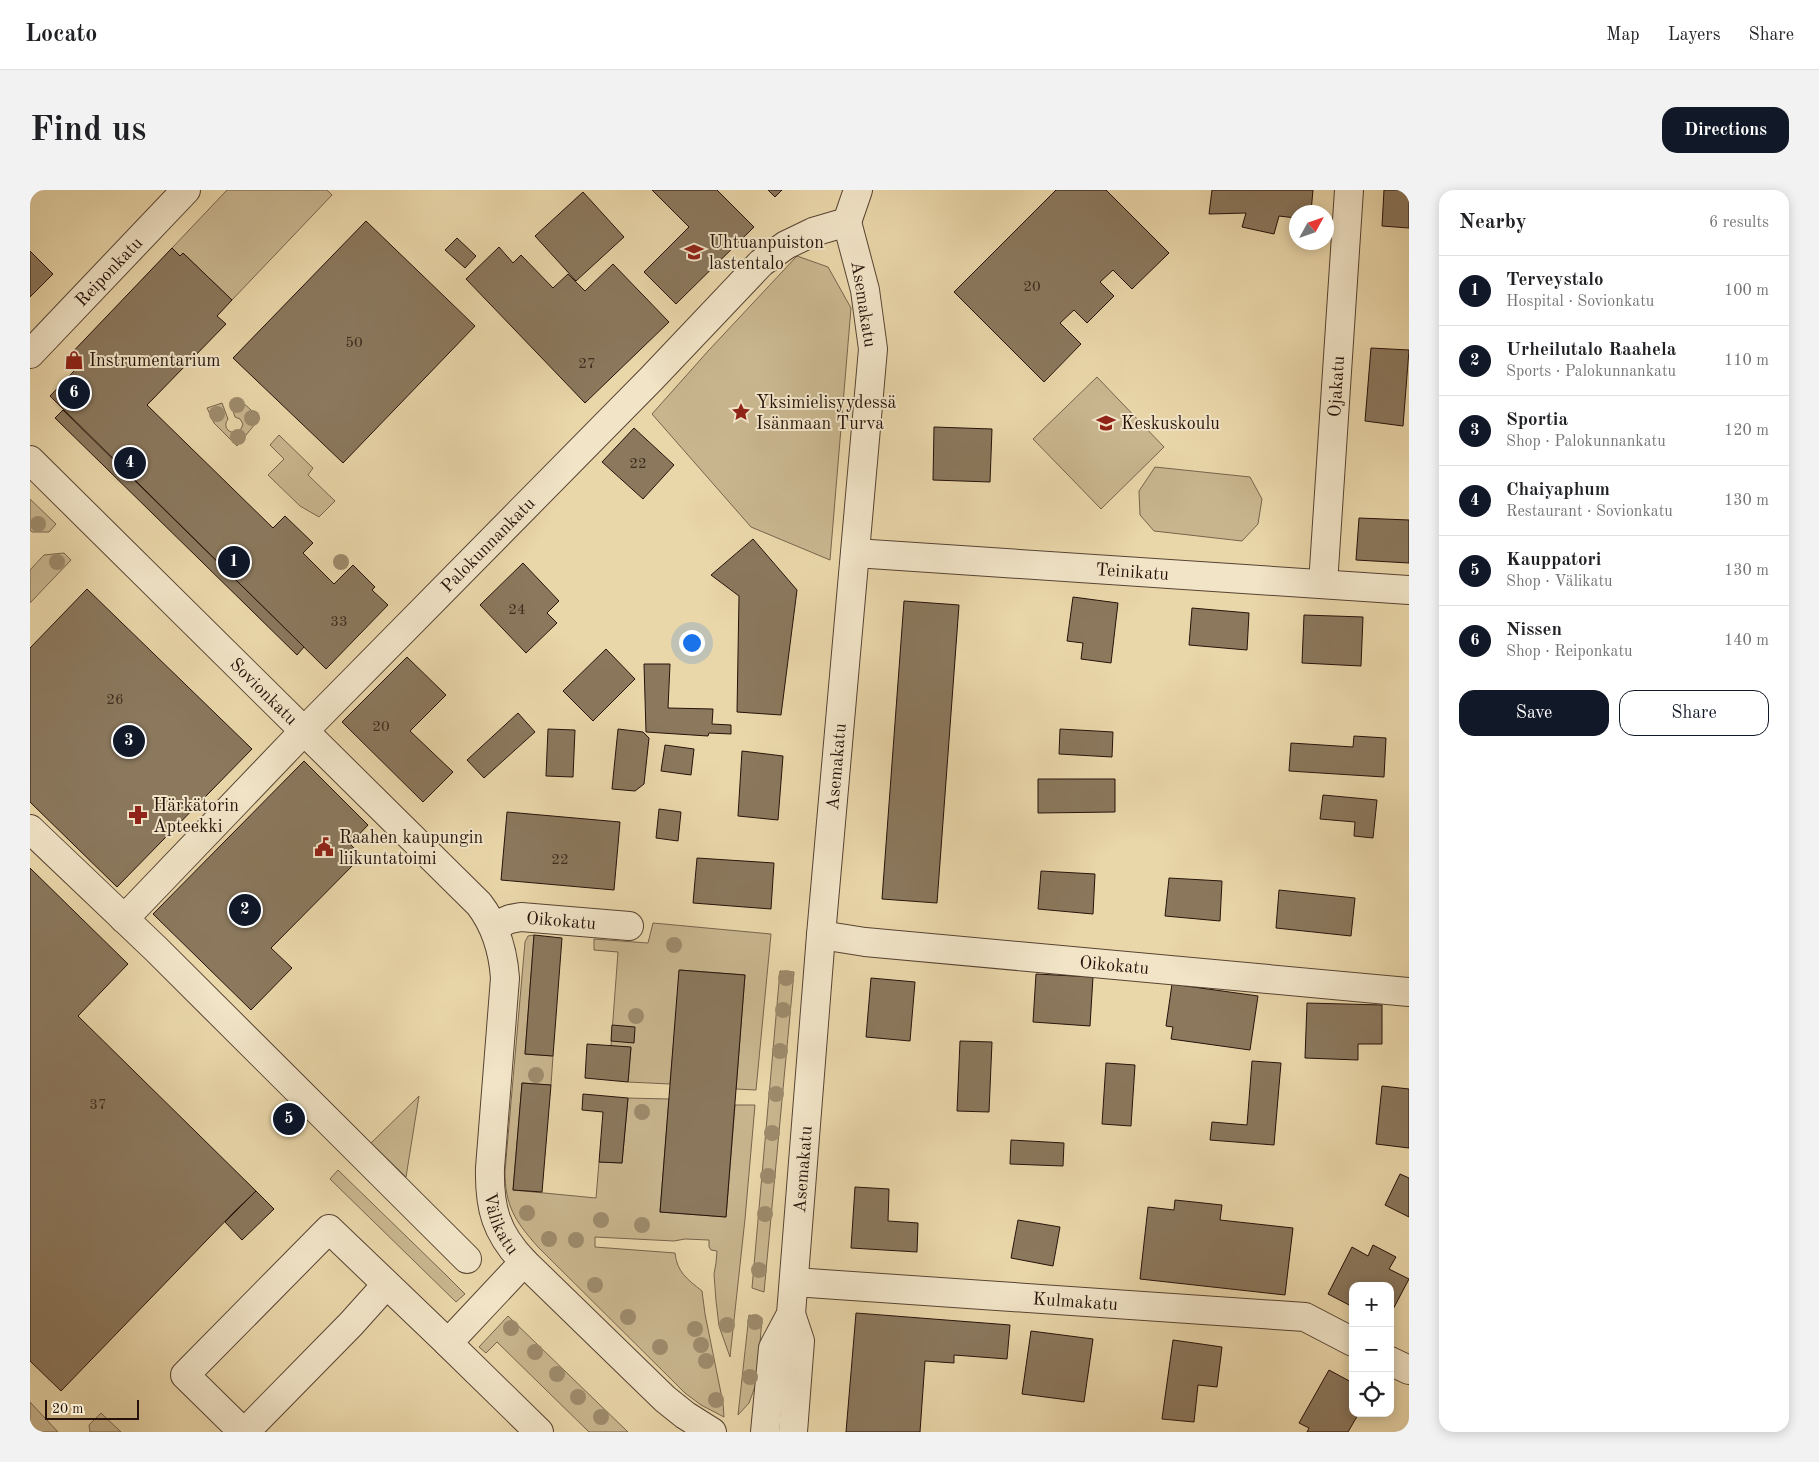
<!DOCTYPE html>
<meta charset="utf-8">
<style>
:root{--surface:#fff;--page:#f2f2f2;--text:#202124;--muted:#757577;--line:#e0e0e0;--accent:#111827}
body{margin:0;font-family:"Old Standard TT",serif;background:var(--page);color:var(--text)}
.controls{position:absolute;right:15px;bottom:15px;display:grid;overflow:hidden;border-radius:10px;box-shadow:0 2px 12px #0003}
.controls button{width:45px;height:45px;display:grid;place-items:center;padding:0;border:0;border-bottom:1px solid var(--line);background:var(--surface);color:var(--text);font:25px sans-serif}
.compass{position:absolute;left:1259px;top:15px;width:45px;height:45px;border-radius:50%;background:var(--surface);box-shadow:0 2px 12px #0003;rotate:50deg}
.scale{position:absolute;left:15px;bottom:12px;width:94px;box-sizing:border-box;padding-left:5px;border:2px solid #26120a;border-top:0;font-size:14px;line-height:18px;white-space:nowrap;color:#26120a;-webkit-text-stroke:4px #f1e4c7;paint-order:stroke}
.you{position:absolute;left:661px;top:452px;width:18px;height:18px;margin:-12px;border:4px solid #fff;border-radius:50%;background:#1a73e8;box-shadow:0 0 0 8px #1a73e833}
.badge{display:grid;place-items:center;width:32px;height:32px;border-radius:50%;background:var(--accent);color:#fff;font-size:16px;font-weight:700}
.pin{position:absolute;translate:-50% -50%;border:2px solid #fff;box-shadow:0 1px 5px #0006}
.list{margin:0;padding:0;list-style:none}
h2{display:flex;justify-content:space-between;align-items:center;height:65px;margin:0;padding:0 20px;font-size:21px}
h2 small{font-size:16px;font-weight:400;color:var(--muted)}
.list li{display:grid;grid-template-columns:32px 1fr auto;gap:15px;align-items:center;box-sizing:border-box;height:70px;padding:0 20px;border-top:1px solid var(--line)}
.list b{display:block;font-size:19px;white-space:nowrap}
.list p{margin:0;font-size:16px;white-space:nowrap;color:var(--muted)}
.list em{font-size:16px;font-style:normal;color:var(--muted)}
.actions{display:flex;gap:10px;padding:15px 20px}
.actions a{flex:1;padding:11px 0;border:1px solid var(--accent);border-radius:15px;text-align:center;font-size:18px;color:var(--accent)}
.actions .main{background:var(--accent);color:#fff}
.icon{flex:none;width:28px;height:28px;fill:none;stroke:currentColor;stroke-width:2;stroke-linecap:round;stroke-linejoin:round}
.map{position:relative;flex:none;width:1379px;height:1242px;overflow:hidden;border-radius:15px}
header{display:flex;align-items:center;gap:30px;box-sizing:border-box;height:70px;padding:0 25px;background:var(--surface);border-bottom:1px solid var(--line)}
header strong{font-size:24px}
nav{display:flex;gap:28px;margin-inline-start:auto;font-size:18px}
.intro{display:flex;align-items:center;justify-content:space-between;box-sizing:border-box;height:120px;padding:0 30px}
h1{margin:0;font-size:35px}
.button{padding:12px 22px;border-radius:15px;background:var(--accent);color:#fff;font-size:18px;font-weight:700}
main{display:flex;gap:30px;padding:0 30px}
aside{flex:1;background:var(--surface);border-radius:15px;box-shadow:0 2px 12px #0003}
.map>svg:first-child{display:block}
.green{fill:#c8b58e;stroke:#77644c}
.building{fill:#8b785d;stroke:#26120a}
.lines{fill:none;stroke-linecap:round;stroke-linejoin:round}
.minor-casing{stroke:#574332;stroke-width:30}
.minor{stroke:#f1e4c7;stroke-width:28}
.tree{fill:#9d8a6b}
.labels{text-anchor:middle;stroke-width:4;stroke-linejoin:round;paint-order:stroke}
.number-label{font-size:15px;fill:#3f2c1f}
.poi-label{font-size:18px;fill:#26120a;stroke:#f1e4c7;text-anchor:start}
.street-label{font-size:18px;fill:#26120a;stroke:#f1e4c7}
</style>
<header>
<strong>Locato</strong>
<nav><a>Map</a><a>Layers</a><a>Share</a></nav>
</header>
<div class="intro"><h1>Find us</h1><a class="button">Directions</a></div>
<main>
<div class="map">
<svg width="1379" height="1242" viewBox="0 0 1379 1242">
<rect width="100%" height="100%" fill="#e9d6a9"/>
<filter id="stains"><feTurbulence type="fractalNoise" baseFrequency=".004" numOctaves="4"/><feColorMatrix values="0 0 0 0 .2 0 0 0 0 .09 0 0 0 0 .02 0 0 0 .5 -.17"/></filter>
<radialGradient id="worn" r=".72"><stop offset=".6" stop-color="#630" stop-opacity="0"/><stop offset="1" stop-color="#630" stop-opacity=".3"/></radialGradient>
<g class="green">
<polygon points="197,0 297,0 302,5 202,110 153,63 150,66 142,58"/>
<polygon points="767,66 798,77 821,118 800,370 721,337 622,224 679,160"/>
<polygon points="1067,187 1134,257 1071,319 1003,249"/>
<path d="M211,211L230,228L207,256L184,233L177,218L192,213L198,229C193,236 197,242 205,243L211,239L213,234L210,229L205,227L200,212Z"/>
<polygon points="249,245 283,278 278,285 305,311 289,327 270,316 238,285 254,269 240,255"/>
<polygon points="1125,277 1220,287 1232,309 1228,334 1212,351 1124,341 1110,325 1109,301"/>
<polygon points="0,309 26,334 19,342 2,342 0,340"/>
<polygon points="34,363 41,370 0,413 0,380 14,365"/>
<polygon points="623,733 741,744 726,900 706,899 715,785 650,780 640,894 598,892 601,858 581,856 588,762 564,760 564,749 618,753"/>
<path d="M504,745L495,864L523,866L521,895L492,893L483,1000L566,1008L569,972L592,973L598,908L639,909L630,1022L696,1027L705,915H725L715,1029L700,1167L689,1136L686,1111L684,1084L686,1073L687,1061L681,1060L679,1057V1050L655,1049L644,1051L565,1047V1057L645,1063C647,1082 657,1089 672,1101L675,1124L693,1213L694,1227L671,1215L655,1203L508,1057C485,1031 475,1016 475,981L495,752L498,746Z"/>
<polygon points="750,781 764,782 734,1102 722,1098"/>
<polygon points="389,906 376,987 341,953"/>
<polygon points="308,980 417,1086 435,1104 426,1112 300,989"/>
<polygon points="719,1125 732,1128 727,1191 719,1213 708,1225"/>
<polygon points="478,1126 598,1242 559,1242 467,1152 456,1163 449,1157"/>
<polygon points="0,1212 28,1242 0,1242"/>
<polygon points="71,1223 91,1242 60,1242 59,1235"/>
</g>
<g class="building">
<polygon points="622,0 687,0 724,37 646,114 614,82 659,37"/>
<polygon points="738,0 752,0 745,7"/>
<polygon points="1026,0 1076,0 1139,63 1102,99 1083,80 1070,92 1084,106 1057,133 1044,120 1030,133 1051,154 1014,192 924,102"/>
<polygon points="1182,0 1283,0 1281,22 1266,22 1266,28 1249,26 1244,44 1212,37 1216,23 1179,24"/>
<polygon points="1354,0 1379,0 1379,38 1352,36"/>
<polygon points="553,2 594,47 546,91 505,46"/>
<polygon points="336,31 445,136 313,273 203,168"/>
<polygon points="427,48 446,66 435,78 415,60"/>
<polygon points="469,57 483,73 491,65 523,98 538,84 555,101 583,74 639,132 555,213 436,89"/>
<polygon points="142,58 150,66 153,63 202,110 187,126 196,134 117,215 243,338 255,326 283,353 273,363 304,394 323,375 345,397 342,400 358,415 296,479 20,206 45,180 35,170"/>
<polygon points="0,61 23,84 0,107"/>
<polygon points="1341,158 1379,160 1373,236 1335,231"/>
<polygon points="33,220 274,457 267,465 25,228"/>
<polygon points="904,237 962,239 960,292 903,290"/>
<polygon points="604,238 644,275 613,309 572,272"/>
<polygon points="1329,328 1379,330 1379,373 1326,370"/>
<polygon points="723,349 767,400 751,525 707,522 709,406 681,385"/>
<polygon points="493,373 529,411 517,423 527,433 496,463 450,415"/>
<polygon points="57,399 222,559 87,697 0,612 0,458"/>
<polygon points="1043,407 1088,413 1081,473 1051,469 1053,453 1037,451"/>
<polygon points="874,411 929,415 907,713 852,709"/>
<polygon points="1162,418 1219,423 1217,460 1159,455"/>
<polygon points="1274,425 1333,427 1331,476 1272,473"/>
<polygon points="576,459 605,489 563,531 533,501"/>
<polygon points="377,467 416,505 380,541 423,582 393,612 312,532"/>
<polygon points="614,474 640,474 638,518 683,519 682,534 701,535 701,544 679,543 678,546 616,542"/>
<polygon points="488,523 505,542 454,588 437,570"/>
<polygon points="518,539 545,540 543,587 516,586"/>
<polygon points="588,539 613,542 619,548 614,594 605,601 582,599"/>
<polygon points="1030,539 1083,542 1082,567 1029,564"/>
<polygon points="1324,546 1356,548 1354,587 1259,581 1261,553 1323,557"/>
<polygon points="635,555 664,559 661,585 631,581"/>
<polygon points="712,561 753,566 748,630 708,626"/>
<polygon points="274,571 338,635 320,654 332,666 241,758 262,778 221,820 123,724"/>
<polygon points="1008,589 1085,589 1085,622 1008,623"/>
<polygon points="1293,605 1347,610 1343,648 1324,646 1325,632 1290,629"/>
<polygon points="629,619 651,622 648,651 626,648"/>
<polygon points="477,622 590,632 584,700 471,690"/>
<polygon points="667,668 744,673 741,719 663,713"/>
<polygon points="0,678 98,774 48,826 226,1001 205,1021 31,1201 0,1171"/>
<polygon points="1011,681 1065,684 1063,724 1008,719"/>
<polygon points="1139,688 1192,691 1190,731 1135,726"/>
<polygon points="1249,700 1325,708 1321,746 1246,738"/>
<polygon points="504,745 532,748 523,866 495,864"/>
<polygon points="649,780 715,785 696,1027 630,1022"/>
<polygon points="1006,784 1063,787 1060,836 1003,832"/>
<polygon points="841,788 885,792 880,851 836,847"/>
<polygon points="1142,794 1228,806 1220,860 1141,849 1143,837 1136,836"/>
<polygon points="1277,813 1352,815 1352,854 1328,854 1328,870 1275,868"/>
<polygon points="582,835 605,837 604,853 581,851"/>
<polygon points="930,851 962,852 959,922 927,921"/>
<polygon points="557,854 601,857 598,892 555,888"/>
<polygon points="1222,871 1251,873 1244,955 1180,950 1182,932 1217,935"/>
<polygon points="1076,873 1105,875 1101,936 1072,934"/>
<polygon points="492,893 521,895 512,1002 483,1000"/>
<polygon points="1352,896 1379,899 1379,958 1346,954"/>
<polygon points="553,904 598,908 592,973 569,972 573,922 552,920"/>
<polygon points="981,950 1034,953 1033,976 980,974"/>
<polygon points="1370,984 1379,988 1379,1027 1355,1015"/>
<polygon points="825,997 859,999 858,1031 888,1033 887,1062 821,1058"/>
<polygon points="226,1001 244,1019 212,1050 195,1032"/>
<polygon points="1145,1010 1192,1015 1190,1030 1263,1038 1255,1105 1110,1089 1118,1017 1144,1020"/>
<polygon points="988,1030 1030,1037 1023,1076 981,1068"/>
<polygon points="1343,1055 1366,1067 1359,1079 1379,1089 1360,1125 1360,1096 1323,1096 1323,1117 1298,1104 1322,1057 1338,1066"/>
<polygon points="826,1123 980,1135 977,1169 924,1165 924,1173 895,1171 890,1242 816,1242"/>
<polygon points="1001,1141 1063,1149 1054,1212 992,1204"/>
<polygon points="1143,1150 1192,1157 1187,1197 1168,1195 1164,1232 1132,1229"/>
<polygon points="1299,1180 1323,1193 1323,1223 1329,1223 1318,1242 1277,1242 1279,1238 1269,1233"/>
</g>
<g class="lines">
<g class="minor-casing">
<g id="minor">
<path id="s1" d="M0,164L156,0"/>
<path id="s2" d="M0,270L449,714C466,736 473,760 475,788L460,978C459,1018 466,1043 494,1072L635,1209L655,1225L682,1242"/>
<path id="s3" d="M825,363L1379,400"/>
<path id="s4" d="M1293,394L1319,0"/>
<polyline points="0,639 126,759 437,1069"/>
<path id="s5" d="M94,729L274,541L621,189L731,73L756,55L783,42L817,32L828,0"/>
<path id="s6" d="M464,736L480,729L491,727L599,736"/>
<path id="s7" d="M791,745L835,752L1379,802"/>
<path id="s8" d="M764,1092L1275,1127L1323,1152"/>
<polyline points="761,1124 770,1151 763,1242"/>
<polyline points="418,1153 509,1242"/>
<polyline points="1360,1171 1379,1180"/>
<polyline points="213,1242 155,1185 299,1039 418,1153 494,1072"/>
<polyline points="215,1242 321,1134 356,1095"/>
<path id="s9" d="M735,1242L743,1158L761,1124L791,745L843,159L835,100L817,32"/>
</g>
</g>
<use href="#minor" class="minor"/>
</g>
<g class="tree">
<circle cx="207" cy="215" r="8"/>
<circle cx="187" cy="224" r="8"/>
<circle cx="222" cy="228" r="8"/>
<circle cx="208" cy="247" r="8"/>
<circle cx="8" cy="334" r="8"/>
<circle cx="27" cy="372" r="8"/>
<circle cx="311" cy="372" r="8"/>
<circle cx="644" cy="755" r="8"/>
<circle cx="756" cy="788" r="8"/>
<circle cx="753" cy="820" r="8"/>
<circle cx="606" cy="826" r="8"/>
<circle cx="750" cy="861" r="8"/>
<circle cx="506" cy="885" r="8"/>
<circle cx="746" cy="904" r="8"/>
<circle cx="612" cy="922" r="8"/>
<circle cx="742" cy="943" r="8"/>
<circle cx="738" cy="986" r="8"/>
<circle cx="497" cy="1023" r="8"/>
<circle cx="735" cy="1024" r="8"/>
<circle cx="571" cy="1030" r="8"/>
<circle cx="612" cy="1035" r="8"/>
<circle cx="519" cy="1049" r="8"/>
<circle cx="546" cy="1050" r="8"/>
<circle cx="729" cy="1080" r="8"/>
<circle cx="565" cy="1095" r="8"/>
<circle cx="598" cy="1127" r="8"/>
<circle cx="725" cy="1132" r="8"/>
<circle cx="697" cy="1135" r="8"/>
<circle cx="481" cy="1138" r="8"/>
<circle cx="665" cy="1139" r="8"/>
<circle cx="671" cy="1155" r="8"/>
<circle cx="630" cy="1157" r="8"/>
<circle cx="505" cy="1162" r="8"/>
<circle cx="676" cy="1171" r="8"/>
<circle cx="527" cy="1184" r="8"/>
<circle cx="720" cy="1187" r="8"/>
<circle cx="548" cy="1207" r="8"/>
<circle cx="686" cy="1210" r="8"/>
<circle cx="571" cy="1227" r="8"/>
</g>
<defs>
<g id="school-bare" transform="scale(1.5)"><path d="M0-5L7-2L0 1L-7-2ZM-4 1L0 2.5L4 1V4Q0 6-4 4Z" fill="#8f2418" stroke="#f1e4c7" stroke-width="2.5" paint-order="stroke"/></g>
<g id="shop-bare" transform="scale(1.5)"><path d="M-5-2.5h2.3a2.7 3.5 0 0 1 5.4 0H5L5.5 6h-11ZM-1.5-2.5h3a1.5 2.3 0 0 0-3 0Z" fill="#8f2418" stroke="#f1e4c7" stroke-width="2.5" paint-order="stroke"/></g>
<g id="sight-bare" transform="scale(1.5)"><path d="M0-6L1.8-2.2L6-1.7L2.9 1.2L3.7 5.4L0 3.3L-3.7 5.4L-2.9 1.2L-6-1.7L-1.8-2.2Z" fill="#8f2418" stroke="#f1e4c7" stroke-width="2.5" paint-order="stroke"/></g>
<g id="pharmacy-bare" transform="scale(1.5)"><path d="M-2-6h4v4h4v4h-4v4h-4v-4h-4v-4h4Z" fill="#8f2418" stroke="#f1e4c7" stroke-width="2.5" paint-order="stroke"/></g>
<g id="civic-bare" transform="scale(1.5)"><path d="M-.6-6.5H3V-4.5H.6V-3L4-1V1h2V6H-6V1h2V-1L-.6-3ZM-1.2 2.5V6h2.4V2.5Z" fill="#8f2418" stroke="#f1e4c7" stroke-width="2.5" paint-order="stroke"/></g>
</defs>
<g fill-rule="evenodd">
<use href="#school-bare" x="664" y="62"/>
<use href="#shop-bare" x="44" y="170"/>
<use href="#sight-bare" x="711" y="222"/>
<use href="#school-bare" x="1076" y="233"/>
<use href="#pharmacy-bare" x="108" y="625"/>
<use href="#civic-bare" x="294" y="657"/>
</g>
<g class="labels">
<g class="number-label">
<text x="1002" y="101">20</text>
<text x="324" y="157">50</text>
<text x="557" y="178">27</text>
<text x="608" y="278">22</text>
<text x="487" y="424">24</text>
<text x="309" y="436">33</text>
<text x="85" y="514">26</text>
<text x="351" y="541">20</text>
<text x="530" y="674">22</text>
<text x="68" y="919">37</text>
</g>
<g class="poi-label">
<text x="679" y="58">Uhtuanpuiston<tspan x="679" dy="21">lastentalo</tspan></text>
<text x="59" y="176">Instrumentarium</text>
<text x="726" y="218">Yksimielisyydessä<tspan x="726" dy="21">Isänmaan Turva</tspan></text>
<text x="1091" y="239">Keskuskoulu</text>
<text x="123" y="621">Härkätorin<tspan x="123" dy="21">Apteekki</tspan></text>
<text x="309" y="653">Raahen kaupungin<tspan x="309" dy="21">liikuntatoimi</tspan></text>
</g>
<g class="street-label">
<text dy="6" stroke="none"><textPath href="#s1" startOffset="114">Reiponkatu</textPath></text>
<text transform="translate(834 114) rotate(81)" y="6">Asemakatu</text>
<text dy="6" stroke="none"><textPath href="#s4" startOffset="198">Ojakatu</textPath></text>
<text dy="6" stroke="none"><textPath href="#s5" startOffset="522">Palokunnankatu</textPath></text>
<text dy="6" stroke="none"><textPath href="#s3" startOffset="278">Teinikatu</textPath></text>
<text dy="6" stroke="none"><textPath href="#s2" startOffset="329">Sovionkatu</textPath></text>
<text dy="6" stroke="none"><textPath href="#s9" startOffset="672">Asemakatu</textPath></text>
<text dy="6" stroke="none"><textPath href="#s6" startOffset="69">Oikokatu</textPath></text>
<text dy="6" stroke="none"><textPath href="#s7" startOffset="295">Oikokatu</textPath></text>
<text dy="6" stroke="none"><textPath href="#s9" startOffset="268">Asemakatu</textPath></text>
<text dy="6" stroke="none"><textPath href="#s2" startOffset="959">Välikatu</textPath></text>
<text dy="6" stroke="none"><textPath href="#s8" startOffset="282">Kulmakatu</textPath></text>
</g>
</g>
<rect width="100%" height="100%" filter="url(#stains)"/>
<rect width="100%" height="100%" fill="url(#worn)"/>
</svg>
<div class="controls">
<button>+</button>
<button>−</button>
<button><svg class="icon" aria-label="locate" viewBox="0 0 24 24"><circle cx="12" cy="12" r="6"/><path d="M12 2v4M12 18v4M2 12h4M18 12h4"/></svg></button>
</div>
<svg class="compass" viewBox="-18 -18 36 36"><path d="M0-13l5 13h-10z" fill="#e53935"/><path d="M0 13l5-13h-10z" fill="#757577"/></svg>
<div class="scale">20 m</div>
<div class="you"></div>
<div class="pin badge" style="left:204px;top:372px">1</div>
<div class="pin badge" style="left:215px;top:720px">2</div>
<div class="pin badge" style="left:99px;top:551px">3</div>
<div class="pin badge" style="left:100px;top:273px">4</div>
<div class="pin badge" style="left:259px;top:929px">5</div>
<div class="pin badge" style="left:44px;top:203px">6</div>
</div>
<aside>
<h2>Nearby<small>6 results</small></h2>
<ul class="list">
<li><span class="badge">1</span><div><b>Terveystalo</b><p>Hospital · Sovionkatu</p></div><em>100 m</em></li>
<li><span class="badge">2</span><div><b>Urheilutalo Raahela</b><p>Sports · Palokunnankatu</p></div><em>110 m</em></li>
<li><span class="badge">3</span><div><b>Sportia</b><p>Shop · Palokunnankatu</p></div><em>120 m</em></li>
<li><span class="badge">4</span><div><b>Chaiyaphum</b><p>Restaurant · Sovionkatu</p></div><em>130 m</em></li>
<li><span class="badge">5</span><div><b>Kauppatori</b><p>Shop · Välikatu</p></div><em>130 m</em></li>
<li><span class="badge">6</span><div><b>Nissen</b><p>Shop · Reiponkatu</p></div><em>140 m</em></li>
</ul>
<div class="actions"><a class="main">Save</a><a>Share</a></div>
</aside>
</main>
